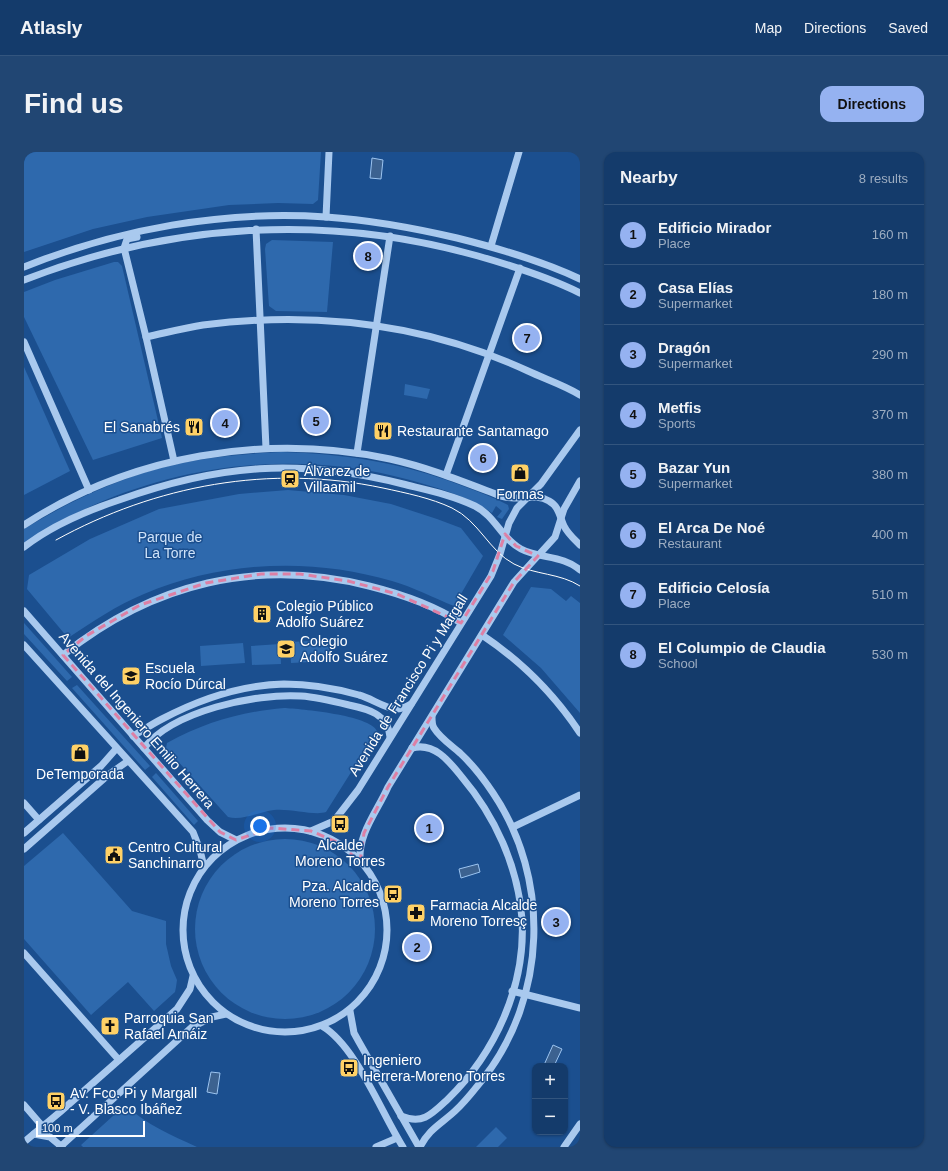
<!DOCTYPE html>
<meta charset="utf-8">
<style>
:root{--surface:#143b6b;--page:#214673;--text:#f1f3f6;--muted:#9dadc1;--line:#33557e;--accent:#95b2f1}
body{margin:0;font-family:Arial,sans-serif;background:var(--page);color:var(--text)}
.controls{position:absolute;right:12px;bottom:12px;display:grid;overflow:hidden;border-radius:8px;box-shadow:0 1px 3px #0004}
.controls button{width:36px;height:36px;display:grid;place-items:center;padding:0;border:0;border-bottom:1px solid var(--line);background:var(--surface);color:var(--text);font:20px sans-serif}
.scale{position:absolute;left:12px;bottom:10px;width:109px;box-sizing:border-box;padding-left:4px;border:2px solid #fff;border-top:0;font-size:11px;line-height:14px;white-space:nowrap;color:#fff;-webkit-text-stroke:3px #1b4f8f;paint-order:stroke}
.you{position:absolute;left:236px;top:674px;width:14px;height:14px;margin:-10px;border:3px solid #fff;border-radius:50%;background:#1a73e8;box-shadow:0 0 0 6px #1a73e833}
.badge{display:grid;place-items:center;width:26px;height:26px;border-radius:50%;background:var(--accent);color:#111;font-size:13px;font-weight:700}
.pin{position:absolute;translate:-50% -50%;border:2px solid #fff;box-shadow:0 1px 4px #0006}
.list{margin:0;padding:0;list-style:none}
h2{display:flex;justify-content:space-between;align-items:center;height:52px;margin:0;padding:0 16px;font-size:17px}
h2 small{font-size:13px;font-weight:400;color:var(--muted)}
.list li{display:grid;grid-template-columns:26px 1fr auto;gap:12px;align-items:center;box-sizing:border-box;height:60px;padding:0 16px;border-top:1px solid var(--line)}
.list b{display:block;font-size:15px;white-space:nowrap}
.list p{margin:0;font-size:13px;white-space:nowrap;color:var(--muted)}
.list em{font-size:13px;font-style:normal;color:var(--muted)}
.map{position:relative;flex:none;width:556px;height:995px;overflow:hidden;border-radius:12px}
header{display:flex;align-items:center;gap:24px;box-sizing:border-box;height:56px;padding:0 20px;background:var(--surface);border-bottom:1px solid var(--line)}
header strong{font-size:19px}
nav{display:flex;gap:22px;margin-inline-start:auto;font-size:14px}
.intro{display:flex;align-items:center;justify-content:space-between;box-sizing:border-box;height:96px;padding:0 24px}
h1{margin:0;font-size:28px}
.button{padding:10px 18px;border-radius:12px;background:var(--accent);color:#111;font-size:14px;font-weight:700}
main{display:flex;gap:24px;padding:0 24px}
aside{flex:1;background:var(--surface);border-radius:12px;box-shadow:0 1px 3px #0004}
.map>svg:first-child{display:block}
.green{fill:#2e69ad}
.water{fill:#3c6290;stroke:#9cc4f0}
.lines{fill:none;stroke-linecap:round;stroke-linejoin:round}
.minor{stroke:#a9c9ee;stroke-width:7}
.tram{stroke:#fff;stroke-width:1}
.marked{fill:none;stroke:#dd80a5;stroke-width:3;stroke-dasharray:8 5;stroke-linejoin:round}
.labels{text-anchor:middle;stroke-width:3;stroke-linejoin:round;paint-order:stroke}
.poi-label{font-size:14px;fill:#fff;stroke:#1b4f8f;text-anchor:start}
.park-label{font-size:14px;fill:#cfe3fa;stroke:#1b4f8f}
.street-label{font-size:14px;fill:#fff;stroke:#1b4f8f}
</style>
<header>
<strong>Atlasly</strong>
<nav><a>Map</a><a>Directions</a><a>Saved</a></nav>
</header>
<div class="intro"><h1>Find us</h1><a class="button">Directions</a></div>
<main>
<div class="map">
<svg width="556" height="995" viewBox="0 0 556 995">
<rect width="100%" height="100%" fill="#1b4f8f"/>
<g class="green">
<polygon points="0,0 297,0 294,48 289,52 254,51 205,53 123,65 69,77 0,100"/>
<polygon points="248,88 309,90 303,160 252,159 245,154 241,97 242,92"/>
<polygon points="90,110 94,110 98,114 138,286 69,308 0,165 0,140 31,128"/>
<polygon points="0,215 46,319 0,343"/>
<polygon points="381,232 406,237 403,247 380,243"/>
<path d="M257,300C322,302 375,310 436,333C452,339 469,345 484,353L485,357L478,367L473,365L478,359L472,354L468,361C445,344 413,336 386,328C255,292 113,317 0,391V377C38,354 76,335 119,321C163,307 211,302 257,300Z"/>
<path d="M264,338L320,343L367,352L413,367L437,376L459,404L430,454C410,446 389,435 368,429C287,405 198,409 120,442C93,453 68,470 44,486L3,437L5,423L66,387L135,357L215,342Z"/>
<polygon points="507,435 527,437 542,449 547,444 556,451 556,561 517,516 479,483"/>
<polygon points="0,471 48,525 43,529 0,482"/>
<polygon points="305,488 306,509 267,511 266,490"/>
<polygon points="219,491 221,511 177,514 176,494"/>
<polygon points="256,492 257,512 228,513 227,494"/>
<polygon points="53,533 126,614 121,618 48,536"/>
<path d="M260,556C277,557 346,563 353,579L302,660C291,664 265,656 250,658C235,660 218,669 204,665L142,596L143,591C182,570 216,560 260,556Z"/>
<polygon points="132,621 174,669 170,673 128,625"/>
<polygon points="39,681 108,759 142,769 142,792 147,814 153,828 152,835 151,840 130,859 104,830 67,863 0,787 0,714"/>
<circle cx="261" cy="777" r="90"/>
<path d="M101,953C123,973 147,983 173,995H59L57,993Z"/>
<polygon points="472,975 483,986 474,995 452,995"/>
</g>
<g class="water">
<polygon points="348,6 359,8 357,27 346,26"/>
<polygon points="454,712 456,720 437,726 435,717"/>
<polygon points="529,893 538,897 530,914 520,913"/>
<polygon points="187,920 196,921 193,942 183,940"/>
</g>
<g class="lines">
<g class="minor">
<polyline points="302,65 305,0"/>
<polyline points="232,77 242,296"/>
<polyline points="113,85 103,87 100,96 122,185 150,309"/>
<polyline points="467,94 495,0"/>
<path d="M0,115C94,77 200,58 302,65C346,68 390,76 433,86C473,96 519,109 556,127"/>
<path d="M0,128C146,71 303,61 454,104C489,114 524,125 556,141"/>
<path d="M122,185C141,181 160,176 179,173C291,159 400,171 504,219C521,227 540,233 556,243"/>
<polyline points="0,190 65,338"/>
<polyline points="333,301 366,84"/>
<polyline points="422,323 496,116"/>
<path d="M0,373C107,303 241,281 366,307C402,315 435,328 469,341C476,344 483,346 490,346C502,347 513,342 525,349C535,354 536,366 540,374C544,382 550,387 556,393"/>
<path d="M0,395C27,374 62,359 95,348C195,312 275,306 379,332C403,338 428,343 451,354C471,364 478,387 497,397C516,407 539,403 556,418"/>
<polyline points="0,459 183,668 196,680 212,688"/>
<path d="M458,483C497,509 530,542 556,581"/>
<polyline points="0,493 169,680 176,698 180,715"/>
<path d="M39,503C129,431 233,406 345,434C377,442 410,453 437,471"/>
<path d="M109,584C118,579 128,572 138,567C176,547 216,533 260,532C285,532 310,536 335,543C347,546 360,556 372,557C378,557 382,555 387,552"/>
<path d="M120,596C149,559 231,541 277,544C293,545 309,549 325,553C344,557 364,562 366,585"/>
<polyline points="0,651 15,668"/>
<polyline points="489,675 556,643"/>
<circle cx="261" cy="778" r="102"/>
<polyline points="287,679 310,669 334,638 467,424 476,402 485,371 493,356 517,332 556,278"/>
<polyline points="0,681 77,614 92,597"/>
<polyline points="0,697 84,623 104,609"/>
<path d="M336,710C334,681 353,660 364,635L490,430L531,385L540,357L556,329"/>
<polyline points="0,801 95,908"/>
<polyline points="488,839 556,856"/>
<polyline points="326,859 330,881 335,890 395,995"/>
<path d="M298,874C332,894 357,960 379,995"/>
<polyline points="0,953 19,975"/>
<path d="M377,964C399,973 408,962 424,947C471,901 502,834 498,767C494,714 471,664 437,624C425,609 410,590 388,596"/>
<polyline points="10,982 26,985 38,995"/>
<polyline points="0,990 36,960 153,857 166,837 169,824"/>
<polyline points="36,995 168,875 188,865 202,862"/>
<polyline points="352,995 373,986"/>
<path d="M396,995C405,977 417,972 431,959C442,949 450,938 459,927C523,845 527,727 469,641C459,626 449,613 436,601C428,594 416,586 410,576C408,573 408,569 408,565"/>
<polyline points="540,995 556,972"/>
</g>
<path class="tram" d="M32,388C132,333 246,312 359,336C382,341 407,346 428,356C455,369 465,399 490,412C511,423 536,421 556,434"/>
</g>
<path class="marked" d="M481,382L492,394L514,404L490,430L364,635L340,681L336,710L313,690L287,679L247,676L212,688L196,680L39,503L62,484L116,453L182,431L237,422H276L324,429L373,442L437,471L469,419Z"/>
<defs>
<g id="restaurant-square" transform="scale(1)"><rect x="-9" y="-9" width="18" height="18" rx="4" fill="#ffd166" stroke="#1b4f8f"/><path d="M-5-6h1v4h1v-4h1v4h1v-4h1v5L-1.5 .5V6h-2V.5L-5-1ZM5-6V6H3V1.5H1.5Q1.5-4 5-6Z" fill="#111"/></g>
<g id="shop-square" transform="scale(1)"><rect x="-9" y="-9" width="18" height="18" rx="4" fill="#ffd166" stroke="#1b4f8f"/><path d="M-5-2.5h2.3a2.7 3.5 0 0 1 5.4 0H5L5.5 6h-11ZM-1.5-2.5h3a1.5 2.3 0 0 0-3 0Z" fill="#111"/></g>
<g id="station-square" transform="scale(1)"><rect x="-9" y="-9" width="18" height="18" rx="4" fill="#ffd166" stroke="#1b4f8f"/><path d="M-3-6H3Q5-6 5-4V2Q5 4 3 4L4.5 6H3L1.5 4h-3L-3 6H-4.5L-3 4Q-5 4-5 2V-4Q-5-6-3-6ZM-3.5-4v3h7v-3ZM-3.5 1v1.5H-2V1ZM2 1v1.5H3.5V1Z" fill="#111"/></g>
<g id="building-square" transform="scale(1)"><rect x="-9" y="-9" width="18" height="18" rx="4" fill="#ffd166" stroke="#1b4f8f"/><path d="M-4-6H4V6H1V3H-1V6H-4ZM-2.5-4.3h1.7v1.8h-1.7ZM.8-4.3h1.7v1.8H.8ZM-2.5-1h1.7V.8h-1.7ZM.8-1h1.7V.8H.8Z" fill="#111"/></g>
<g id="school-square" transform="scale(1)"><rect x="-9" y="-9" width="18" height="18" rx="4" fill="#ffd166" stroke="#1b4f8f"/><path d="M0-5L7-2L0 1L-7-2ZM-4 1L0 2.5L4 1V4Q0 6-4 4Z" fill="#111"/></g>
<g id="bus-square" transform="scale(1)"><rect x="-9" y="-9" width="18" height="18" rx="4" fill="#ffd166" stroke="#1b4f8f"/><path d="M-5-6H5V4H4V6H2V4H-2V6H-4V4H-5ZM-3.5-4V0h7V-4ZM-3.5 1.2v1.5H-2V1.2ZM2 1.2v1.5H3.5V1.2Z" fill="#111"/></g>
<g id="civic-square" transform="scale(1)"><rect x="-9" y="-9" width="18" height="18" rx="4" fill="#ffd166" stroke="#1b4f8f"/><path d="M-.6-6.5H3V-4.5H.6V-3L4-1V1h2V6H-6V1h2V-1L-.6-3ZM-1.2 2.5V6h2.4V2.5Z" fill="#111"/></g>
<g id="pharmacy-square" transform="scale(1)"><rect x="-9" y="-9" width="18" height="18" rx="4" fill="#ffd166" stroke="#1b4f8f"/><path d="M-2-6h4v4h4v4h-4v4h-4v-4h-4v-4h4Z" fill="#111"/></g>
<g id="church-square" transform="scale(1)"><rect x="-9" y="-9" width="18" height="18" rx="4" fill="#ffd166" stroke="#1b4f8f"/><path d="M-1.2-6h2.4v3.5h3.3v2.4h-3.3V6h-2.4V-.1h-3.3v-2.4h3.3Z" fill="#111"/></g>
</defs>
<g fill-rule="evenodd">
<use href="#restaurant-square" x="170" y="275"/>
<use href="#restaurant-square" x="359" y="279"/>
<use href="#shop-square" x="496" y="321"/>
<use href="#station-square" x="266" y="327"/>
<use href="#building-square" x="238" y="462"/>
<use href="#school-square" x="262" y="497"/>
<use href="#school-square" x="107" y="524"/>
<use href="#shop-square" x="56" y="601"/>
<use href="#bus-square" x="316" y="672"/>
<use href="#civic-square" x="90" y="703"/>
<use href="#bus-square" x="369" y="742"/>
<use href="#pharmacy-square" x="392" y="761"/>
<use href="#church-square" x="86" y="874"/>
<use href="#bus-square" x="325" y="916"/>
<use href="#bus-square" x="32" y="949"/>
</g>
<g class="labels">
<g class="poi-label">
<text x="156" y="280" text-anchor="end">El Sanabrés</text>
<text x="373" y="284">Restaurante Santamago</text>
<text x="280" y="324">Álvarez de<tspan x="280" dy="16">Villaamil</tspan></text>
<text x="496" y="347" text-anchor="middle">Formas</text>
<text x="252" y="459">Colegio Público<tspan x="252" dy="16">Adolfo Suárez</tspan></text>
<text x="276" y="494">Colegio<tspan x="276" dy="16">Adolfo Suárez</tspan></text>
<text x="121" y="521">Escuela<tspan x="121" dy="16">Rocío Dúrcal</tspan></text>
<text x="56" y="627" text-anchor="middle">DeTemporada</text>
<text x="316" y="698" text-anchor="middle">Alcalde<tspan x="316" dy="16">Moreno Torres</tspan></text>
<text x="104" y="700">Centro Cultural<tspan x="104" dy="16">Sanchinarro</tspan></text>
<text x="355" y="739" text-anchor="end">Pza. Alcalde<tspan x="355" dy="16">Moreno Torres</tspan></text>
<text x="406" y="758">Farmacia Alcalde<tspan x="406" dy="16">Moreno Torresç</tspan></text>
<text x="100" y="871">Parroquia San<tspan x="100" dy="16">Rafael Arnáiz</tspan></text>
<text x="339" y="913">Ingeniero<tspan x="339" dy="16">Herrera-Moreno Torres</tspan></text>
<text x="46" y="946">Av. Fco. Pi y Margall<tspan x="46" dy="16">- V. Blasco Ibáñez</tspan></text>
</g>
<g class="park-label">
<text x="146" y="390">Parque de<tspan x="146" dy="16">La Torre</tspan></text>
</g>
<g class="street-label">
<text transform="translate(384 533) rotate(-58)" y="5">Avenida de Francisco Pi y Margall</text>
<text transform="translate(113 568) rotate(49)" y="5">Avenida del Ingeniero Emilio Herrera</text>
</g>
</g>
</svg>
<div class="controls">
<button>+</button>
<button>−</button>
</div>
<div class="scale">100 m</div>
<div class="you"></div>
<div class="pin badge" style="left:405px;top:676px">1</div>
<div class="pin badge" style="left:393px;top:795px">2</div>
<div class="pin badge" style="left:532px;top:770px">3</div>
<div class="pin badge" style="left:201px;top:271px">4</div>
<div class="pin badge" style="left:292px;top:269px">5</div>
<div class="pin badge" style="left:459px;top:306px">6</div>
<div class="pin badge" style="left:503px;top:186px">7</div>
<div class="pin badge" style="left:344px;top:104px">8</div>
</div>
<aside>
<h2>Nearby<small>8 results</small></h2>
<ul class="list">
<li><span class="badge">1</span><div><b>Edificio Mirador</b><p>Place</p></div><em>160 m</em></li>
<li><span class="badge">2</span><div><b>Casa Elías</b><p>Supermarket</p></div><em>180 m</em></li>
<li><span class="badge">3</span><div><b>Dragón</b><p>Supermarket</p></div><em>290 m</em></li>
<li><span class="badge">4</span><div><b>Metfis</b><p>Sports</p></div><em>370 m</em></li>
<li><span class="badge">5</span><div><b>Bazar Yun</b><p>Supermarket</p></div><em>380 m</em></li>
<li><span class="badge">6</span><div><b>El Arca De Noé</b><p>Restaurant</p></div><em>400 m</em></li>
<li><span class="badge">7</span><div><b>Edificio Celosía</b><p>Place</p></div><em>510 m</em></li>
<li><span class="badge">8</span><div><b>El Columpio de Claudia</b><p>School</p></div><em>530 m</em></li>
</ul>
</aside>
</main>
